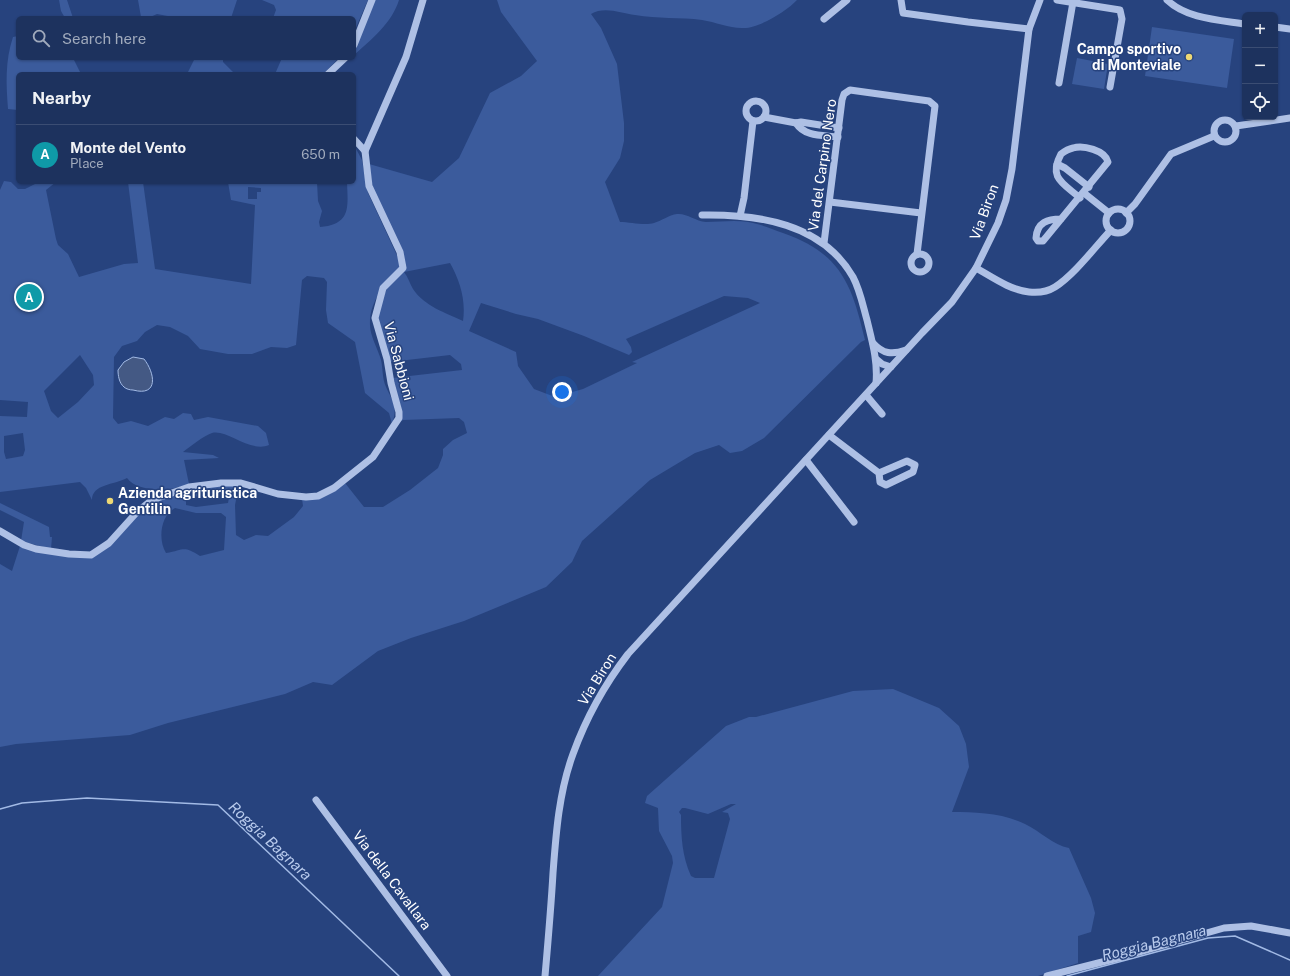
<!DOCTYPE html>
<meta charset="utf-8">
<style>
:root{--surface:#1d325e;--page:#253a64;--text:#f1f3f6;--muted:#a0aabc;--line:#3b4d73;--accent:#edd874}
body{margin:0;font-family:"Public Sans",sans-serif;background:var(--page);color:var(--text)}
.controls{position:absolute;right:12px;top:12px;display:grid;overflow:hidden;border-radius:6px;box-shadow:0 1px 3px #0004}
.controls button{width:36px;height:36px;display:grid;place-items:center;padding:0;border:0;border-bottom:1px solid var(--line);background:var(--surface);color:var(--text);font:20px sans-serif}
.you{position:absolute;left:562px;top:392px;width:14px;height:14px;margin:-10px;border:3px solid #fff;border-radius:50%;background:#1a73e8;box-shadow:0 0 0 6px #1a73e833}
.badge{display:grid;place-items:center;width:26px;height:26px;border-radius:50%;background:var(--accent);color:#fff;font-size:13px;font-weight:700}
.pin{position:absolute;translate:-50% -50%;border:2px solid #fff;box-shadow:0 1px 4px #0006}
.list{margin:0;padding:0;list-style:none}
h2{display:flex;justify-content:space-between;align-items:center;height:52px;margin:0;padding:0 16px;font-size:17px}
h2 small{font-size:13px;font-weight:400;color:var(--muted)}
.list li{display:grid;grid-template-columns:26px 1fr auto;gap:12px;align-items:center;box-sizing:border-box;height:60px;padding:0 16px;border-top:1px solid var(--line)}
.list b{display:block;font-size:15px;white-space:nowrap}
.list p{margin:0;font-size:13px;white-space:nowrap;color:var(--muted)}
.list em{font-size:13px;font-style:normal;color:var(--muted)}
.icon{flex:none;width:22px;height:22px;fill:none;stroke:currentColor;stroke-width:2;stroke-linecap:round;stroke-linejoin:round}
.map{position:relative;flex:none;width:1290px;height:976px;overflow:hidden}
.search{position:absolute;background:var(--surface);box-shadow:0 1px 3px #0004;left:16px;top:16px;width:340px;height:44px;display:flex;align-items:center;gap:10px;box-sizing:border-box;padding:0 14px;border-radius:6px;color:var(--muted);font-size:15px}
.panel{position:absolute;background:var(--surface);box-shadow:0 1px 3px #0004;left:16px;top:72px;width:340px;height:112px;border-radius:6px}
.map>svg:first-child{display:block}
.green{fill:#3b5b9c;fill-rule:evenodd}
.water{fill:#445984;stroke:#a2bae5}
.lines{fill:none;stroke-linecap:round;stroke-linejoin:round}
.stream{stroke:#a2bae5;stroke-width:1.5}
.minor{stroke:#aec0e5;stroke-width:7}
.poi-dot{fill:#edd874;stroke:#27437e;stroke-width:1.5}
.labels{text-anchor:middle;stroke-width:3;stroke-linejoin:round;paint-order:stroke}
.poi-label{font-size:14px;font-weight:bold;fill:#fff;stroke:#27437e;text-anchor:end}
.street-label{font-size:14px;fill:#fff;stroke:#27437e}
.water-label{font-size:15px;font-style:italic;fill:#b9cbed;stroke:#27437e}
</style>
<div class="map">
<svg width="1290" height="976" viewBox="0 0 1290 976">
<rect width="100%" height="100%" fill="#27437e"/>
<g class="green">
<polygon points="59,0 67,0 73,18 65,18 61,11"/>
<polygon points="138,0 237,0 231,18 178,18 157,14 148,18 138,18 141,17"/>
<polygon points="262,0 368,0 354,32 354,18 273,18 276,10 274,5"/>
<path d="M372,0H399C392,23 371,40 354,55V45Z"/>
<path d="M497,0H797C787,11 759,28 744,28C731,29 716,22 702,20C680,17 658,19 635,15C621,13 604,6 591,14L601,28L617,64L624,123V141L620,158L605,182L620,222C630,222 645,226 654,223C661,221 669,215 677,214C687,213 695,221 706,222C720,222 734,220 748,222C760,224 772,229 783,233C841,253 852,285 865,340L861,342L764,438L742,451L730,453L719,445L695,453L650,480L582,541L572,562L546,587L464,621L411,638L378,651L332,685L313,682L285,694L168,723L130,735L16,744L0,747V564L12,571L20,546L90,557C109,540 130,515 152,502C177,488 211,487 239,485L235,505L236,535L244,540L256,535L268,536L294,517L303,506L302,499L345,483L364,507H383L410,490L438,468L443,455V449L453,440L467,433L464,422L459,418L403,420L401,421V407L392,378L462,370L461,364L450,355L390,362L377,318L386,290L405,266L374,196L369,164L432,182L459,158L490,93L521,76L537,61L501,12ZM450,263C460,281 466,300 463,321C446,313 424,306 413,289C410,284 408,277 404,272ZM724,296L748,298L760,303L632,362L637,363L583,389L555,397L534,389L518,366L516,352L469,331L481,303L516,314L538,319L584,336L629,355L632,352L631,347L626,339ZM218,492H230L228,503L196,507L186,505V500L195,498L199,494ZM175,508L196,513H221L226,517L224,550L200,556C183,545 184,550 166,553C158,540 160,516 175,508Z"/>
<polygon points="1152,27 1234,39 1227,88 1145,76"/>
<path d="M18,36V58H73L81,74H18V110L8,109C6,84 5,61 13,37Z"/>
<polygon points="195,58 223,58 223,62 235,74 187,74"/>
<polygon points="282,58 339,58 323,74 275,74"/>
<polygon points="1077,58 1108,64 1104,89 1072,84"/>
<path d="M354,145L362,160L368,193L400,262V267C386,283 369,301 370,325C370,336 378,349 381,360C383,368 382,379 386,387C393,402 398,406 392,424L389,413L365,393L355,342L328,323L326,310L327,282L324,278L307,276L302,280L296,345L287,348L271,347L252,354H228L200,349L188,336L170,327L157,325L145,332L137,341L122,346L114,357L113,418L118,424L131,421L148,426L165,417L174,419L183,413L191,414L194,420L208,417L258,426L266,433L269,445C250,453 227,429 212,433C203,436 191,446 183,452L213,455L219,458L184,460L189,484C175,491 137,493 127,478C114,485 92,484 92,500L86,488L80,482L0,492V416L27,417L28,402L0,400V190L4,181L11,182L18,189H25L39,182H56L46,190L56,239L58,245L68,254L79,277L124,264L138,263L128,182H143L155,269L251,284L255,205L231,200L228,182H317L318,201L322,211L319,222L320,227C351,224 348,208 347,182H354ZM248,187L261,188V192H257V199H248ZM80,355L93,375L94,385L78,402L58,418L51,411L44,391ZM23,433L25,450L23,456L6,459L4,452V436Z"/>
<polygon points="0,503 49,527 50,537 52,537 51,549 21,541 24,522 0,510"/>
<path d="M893,689L939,708L959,726L966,744L969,767L952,812C976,812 1003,813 1025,824C1040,831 1053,845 1069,848L1091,898L1095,913L1091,932L1078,936V963L1038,976H598L662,907L673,863L672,856L659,831L658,808L645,803L647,796L726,726L749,717H756L853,691ZM731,804H736L722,812L728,813L730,819L714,878H695L691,876C682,856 681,836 681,815L679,812L682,808H685L708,814Z"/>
</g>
<path class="water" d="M133,357L144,359C155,373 159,397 133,390C130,390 126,389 124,387C119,383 118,375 118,370L124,362Z"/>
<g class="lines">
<g class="stream">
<polyline points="0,809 22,803 87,798 218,805 399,976"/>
<polyline points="1067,976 1208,938 1235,936 1290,960"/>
</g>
<g class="minor">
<polyline points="901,0 903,13 968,22 1029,29"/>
<polyline points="1057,0 1120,10 1122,19 1110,87"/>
<path d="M1167,0C1187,19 1219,20 1245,24"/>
<polyline points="824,19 847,0"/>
<polyline points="1275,27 1290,29"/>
<polyline points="354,45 372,0"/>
<polyline points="328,74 345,58"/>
<polyline points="1059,83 1073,2"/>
<circle cx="756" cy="111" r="10"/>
<polyline points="764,117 796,123 801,122 839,128"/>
<circle cx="1225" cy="131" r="11"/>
<path d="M796,123C805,137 822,135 838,137"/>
<polyline points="1236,126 1290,118"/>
<polyline points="354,139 365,151"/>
<polyline points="1057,164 1065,168 1089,187"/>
<polyline points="1084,193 1109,213"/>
<polyline points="830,202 921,213"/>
<circle cx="1118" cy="221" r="12"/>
<polyline points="1126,213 1135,204 1171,154 1214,136"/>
<path d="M702,215C757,214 822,223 853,277C860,290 863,306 867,320C872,341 878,361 876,383"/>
<polyline points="740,216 744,198 753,121"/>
<path d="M1061,219C1048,219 1037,222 1036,238L1038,241H1043L1108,162C1105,150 1083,145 1073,148C1068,149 1065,151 1061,154C1048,178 1063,183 1080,198"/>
<polyline points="824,243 842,100 844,94 850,90 929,101 935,106 917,254"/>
<circle cx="920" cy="263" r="9"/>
<path d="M976,268C992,277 1010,290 1029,292C1038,293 1047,292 1055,287C1074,275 1095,247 1111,230"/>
<path d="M873,343C883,354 892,355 906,350"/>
<polyline points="876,359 882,364 891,367"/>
<polyline points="866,395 882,414"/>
<polyline points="829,435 879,473 880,482 886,485 913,472 915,465 907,461 879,473"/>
<polyline points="806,460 854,522"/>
<polyline points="0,531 24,545 36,549 69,554 91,555 109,543 137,512 152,500 189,487 221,483 241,483 278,494 306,497 318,496 334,488 373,457 399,418 399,412 391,383 387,359 375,318 383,288 403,268 400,252 369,186 365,151 406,57 423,0"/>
<polyline points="316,800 447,976"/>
<path d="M545,976C548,942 551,908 553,873C556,833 559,792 573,754C586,718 605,684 628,654L922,333L952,302L976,268L998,223L1006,200L1012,169L1029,29L1040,0"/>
<polyline points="1047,976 1122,957 1224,928 1251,926 1290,933"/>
</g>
</g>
<g class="poi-dot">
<circle cx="1189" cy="57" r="4"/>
<circle cx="110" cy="501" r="4"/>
</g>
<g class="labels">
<g class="poi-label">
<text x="1181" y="54">Campo sportivo<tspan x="1181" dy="16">di Monteviale</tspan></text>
<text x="118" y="498" text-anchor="start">Azienda agrituristica<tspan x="118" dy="16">Gentilin</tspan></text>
</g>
<g class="street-label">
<text transform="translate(822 165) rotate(-82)" y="5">Via del Carpino Nero</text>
<text transform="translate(984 212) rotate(-70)" y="5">Via Biron</text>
<text transform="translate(399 361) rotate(75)" y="5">Via Sabbioni</text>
<text transform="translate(597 679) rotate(-58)" y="5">Via Biron</text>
<text transform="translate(392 880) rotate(53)" y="5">Via della Cavallara</text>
</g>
<g class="water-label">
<text transform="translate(270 841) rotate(43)" y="5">Roggia Bagnara</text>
<text transform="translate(1154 943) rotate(-14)" y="5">Roggia Bagnara</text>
</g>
</g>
</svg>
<div class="controls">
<button>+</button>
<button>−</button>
<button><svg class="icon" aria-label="locate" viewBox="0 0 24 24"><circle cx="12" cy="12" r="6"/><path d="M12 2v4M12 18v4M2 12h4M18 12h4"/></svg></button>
</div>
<div class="you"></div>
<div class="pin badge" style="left:29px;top:297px;background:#0f9aa8">A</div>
<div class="search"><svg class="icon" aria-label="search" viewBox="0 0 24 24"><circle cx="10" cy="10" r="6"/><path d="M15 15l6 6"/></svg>Search here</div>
<section class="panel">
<h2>Nearby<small></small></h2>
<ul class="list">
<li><span class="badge" style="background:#0f9aa8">A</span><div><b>Monte del Vento</b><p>Place</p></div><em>650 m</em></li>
</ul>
</section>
</div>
